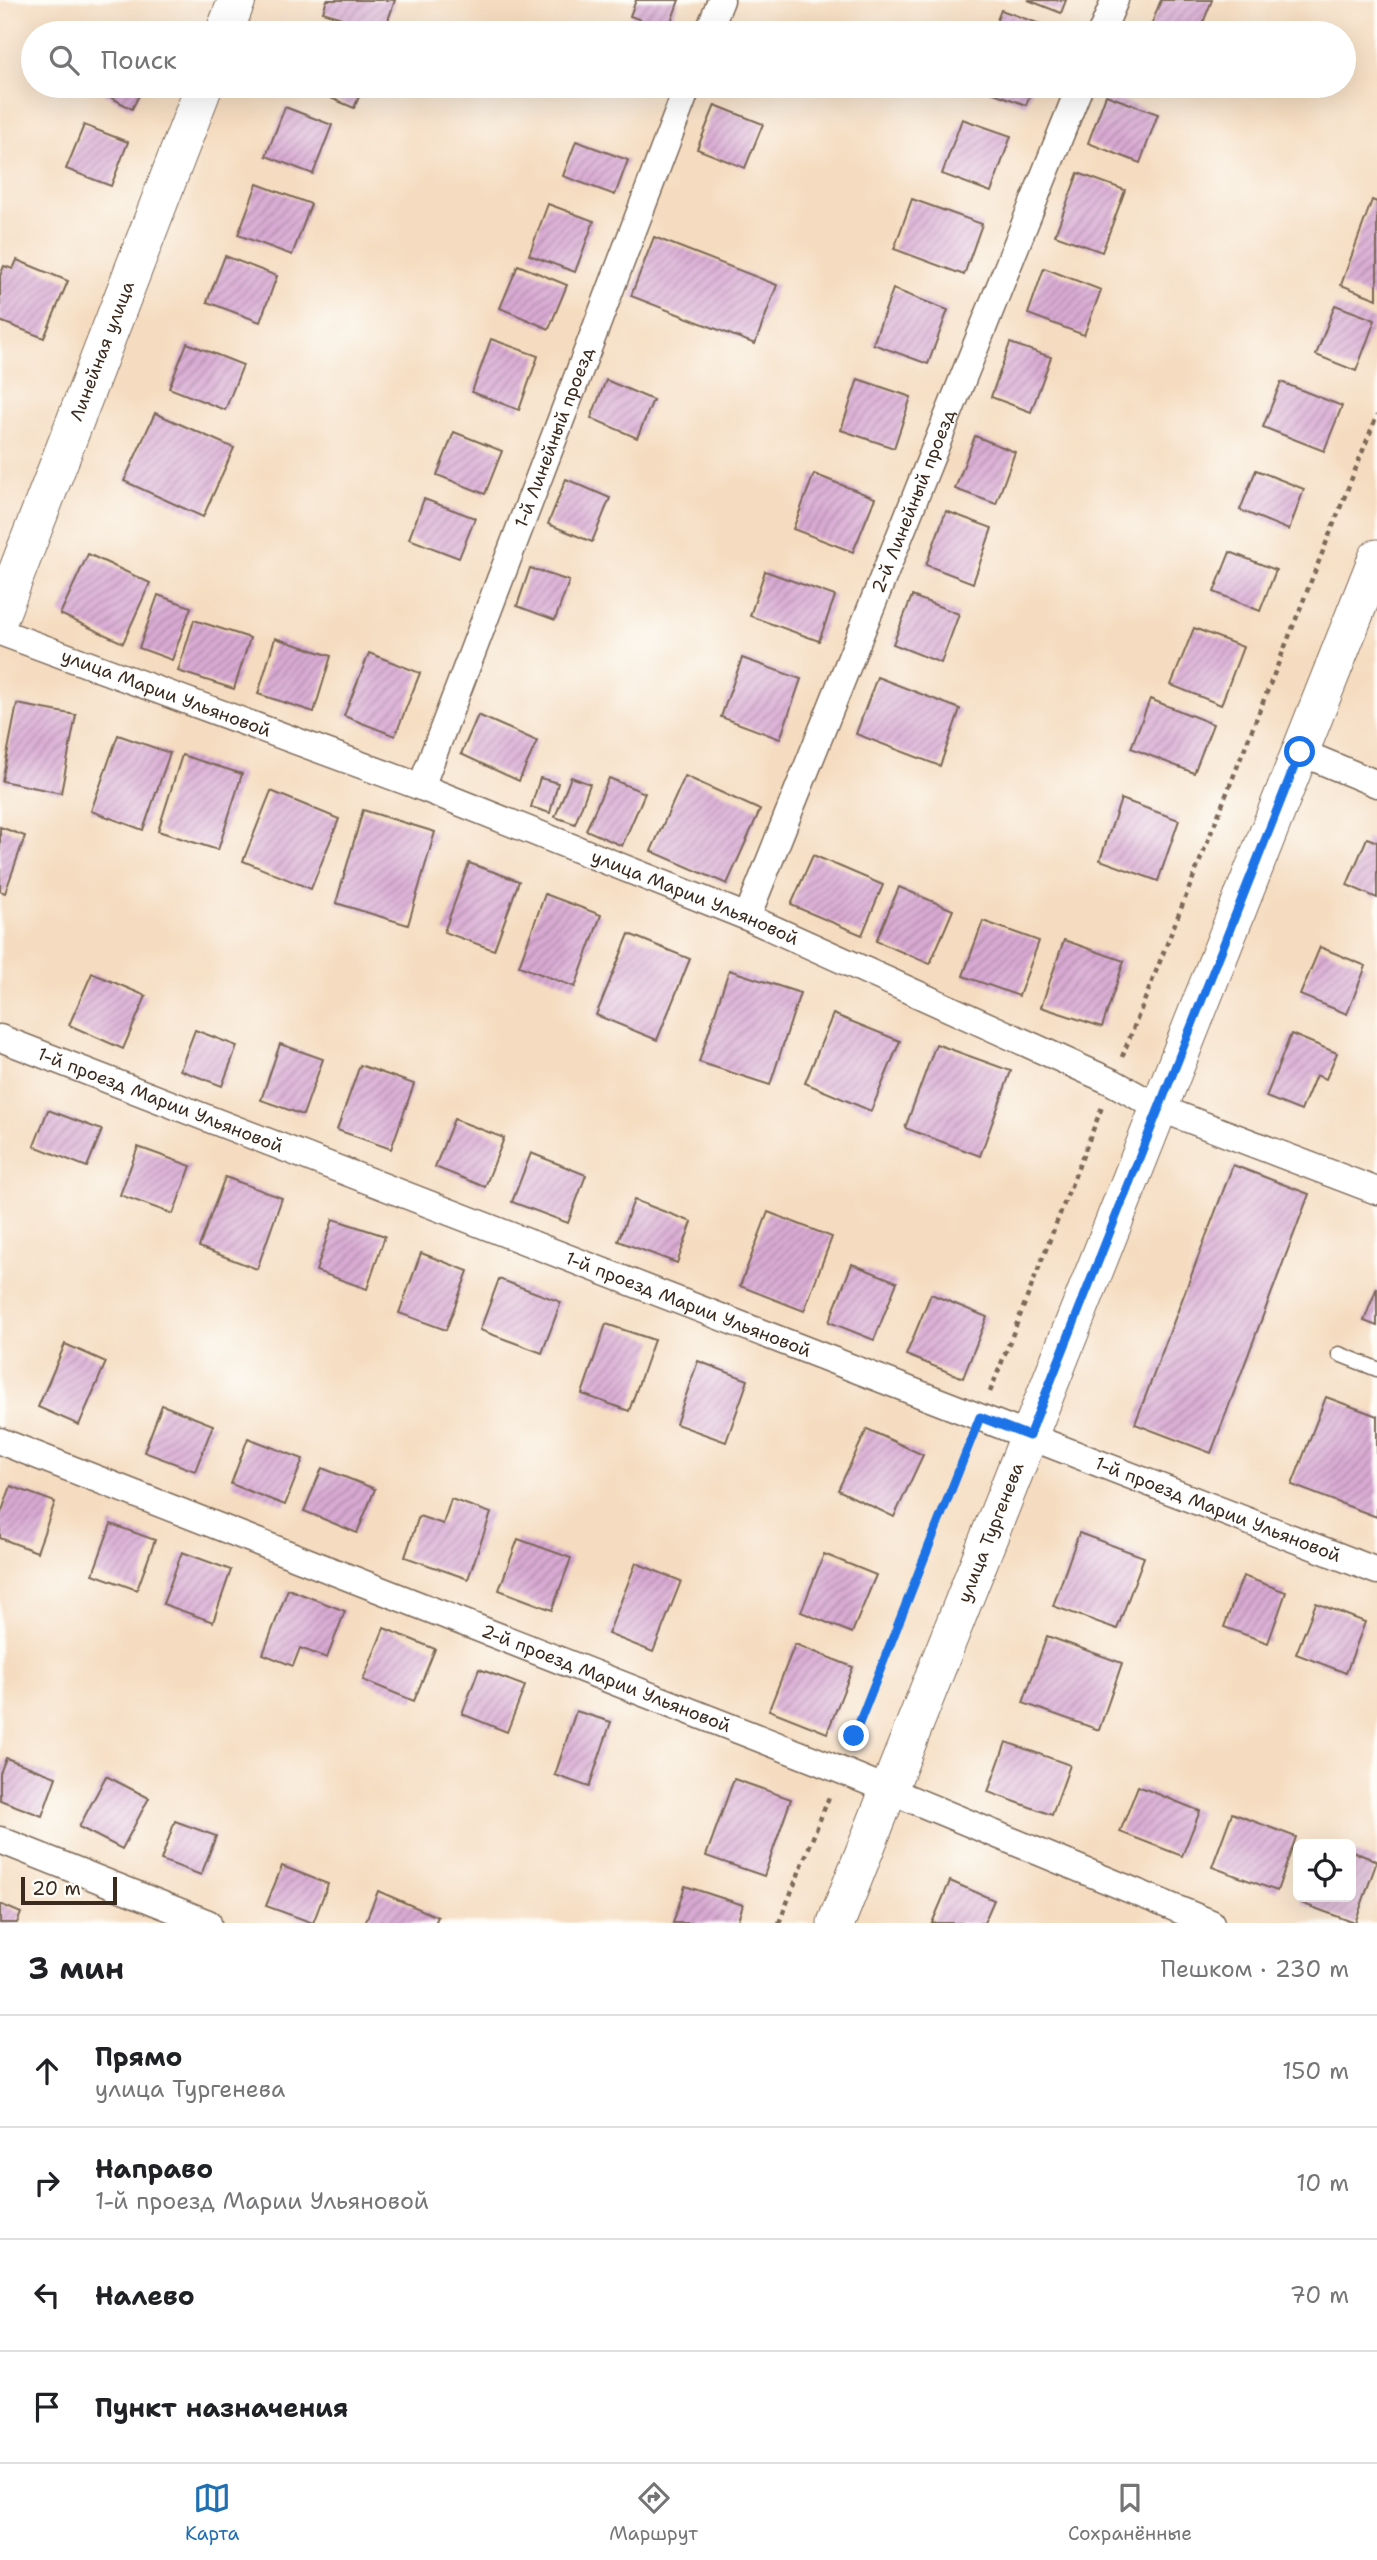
<!DOCTYPE html>
<html lang="ru">
<meta charset="utf-8">
<style>
:root{--surface:#fff;--page:#f6f6f6;--text:#202124;--muted:#757577;--line:#e0e0e0;--accent:#1f6fb2}
body{margin:0;font-family:"Shantell Sans",sans-serif;background:var(--page);color:var(--text)}
.controls{position:absolute;right:21px;bottom:21px;display:grid;overflow:hidden;border-radius:10px;box-shadow:0 7px 28px #0002}
.controls button{width:63px;height:63px;display:grid;place-items:center;padding:0;border:0;border-bottom:2px solid var(--line);background:var(--surface);color:var(--text);font:35px sans-serif}
.scale{position:absolute;left:21px;bottom:18px;width:96px;box-sizing:border-box;padding-left:7px;border:4px solid #3b2a1e;border-top:0;font-size:19px;line-height:24px;white-space:nowrap;color:#3b2a1e;-webkit-text-stroke:5px #fdfcf7;paint-order:stroke}
.stop{position:absolute;width:21px;height:21px;margin:-16px;border:5px solid #1a73e8;border-radius:50%;background:#fff}
.stop.end{background:#1a73e8;border-color:#fff;box-shadow:0 2px 7px #0008}
.list{margin:0;padding:0;list-style:none}
h2{display:flex;justify-content:space-between;align-items:center;height:91px;margin:0;padding:0 28px;font-size:30px}
h2 small{font-size:23px;font-weight:400;color:var(--muted)}
.list li{display:grid;grid-template-columns:46px 1fr auto;gap:21px;align-items:center;box-sizing:border-box;height:112px;padding:0 28px;border-top:2px solid var(--line)}
.list b{display:block;font-size:26px;white-space:nowrap}
.list p{margin:0;font-size:23px;white-space:nowrap;color:var(--muted)}
.list em{font-size:23px;font-style:normal;color:var(--muted)}
.icon{flex:none;width:38px;height:38px;fill:none;stroke:currentColor;stroke-width:2;stroke-linecap:round;stroke-linejoin:round}
.map{position:relative;flex:none;width:1377px;height:1923px;overflow:hidden}
.search{position:absolute;background:var(--surface);box-shadow:0 7px 28px #0002;left:21px;right:21px;top:21px;height:77px;display:flex;align-items:center;gap:18px;box-sizing:border-box;padding:0 24px;border-radius:38px;color:var(--muted);font-size:26px}
.sheet{height:539px;background:var(--surface)}
nav{display:flex;justify-content:space-around;align-items:center;box-sizing:border-box;height:98px;border-top:2px solid var(--line);background:var(--surface);font-size:19px;color:var(--muted)}
nav a{display:grid;justify-items:center;gap:4px}
nav .on{color:var(--accent)}
.map>svg:first-child{display:block}
.building{fill:url(#building-hatch)}
.lines{fill:none;stroke-linecap:round;stroke-linejoin:round}
.lane-casing{stroke:#7c6857;stroke-width:17}
.street-casing{stroke:#7c6857;stroke-width:29}
.secondary-casing{stroke:#7c6857;stroke-width:39}
.path{stroke:#7c6857;stroke-width:4.5;stroke-dasharray:5 5;stroke-linecap:butt}
.lane{stroke:#fff;stroke-width:14}
.street{stroke:#fff;stroke-width:26}
.secondary{stroke:#fff;stroke-width:37}
.route{stroke:#1a73e8;stroke-width:9}
.labels{text-anchor:middle;stroke-width:7;stroke-linejoin:round;paint-order:stroke}
.street-label{font-size:18px;fill:#3b2a1e;stroke:#fdfcf7}
</style>
<div class="map">
<svg width="1377" height="1923" viewBox="0 0 1377 1923">
<defs>
<pattern id="building-hatch" width="6" height="6" patternUnits="userSpaceOnUse" patternTransform="scale(1.75)"><rect width="6" height="6" fill="#d9aad4"/><path d="M-1 1l2-2M0 6l6-6M5 7l2-2" fill="none" stroke="#b18bab"/></pattern>
</defs>
<rect width="100%" height="100%" fill="#fdfcf7"/>
<filter id="ink" filterUnits="userSpaceOnUse"><feTurbulence type="fractalNoise" baseFrequency=".0143" numOctaves="2"/><feDisplacementMap in="SourceGraphic" scale="14" xChannelSelector="R" yChannelSelector="G"/><feConvolveMatrix kernelMatrix="1 2 1 2 8 2 1 2 1" color-interpolation-filters="sRGB"/></filter>
<filter id="wash" filterUnits="userSpaceOnUse"><feTurbulence type="fractalNoise" baseFrequency=".00686" numOctaves="4" result="noise"/><feDisplacementMap in="SourceGraphic" scale="28" xChannelSelector="R" yChannelSelector="G"/><feGaussianBlur stdDeviation="1.57" result="paint"/><feColorMatrix in="noise" values="0 0 0 0 0 0 0 0 0 0 0 0 0 0 0 0 0 1.4 0 .05"/><feComposite in="paint" operator="in"/></filter>
<g filter="url(#wash)">
<rect width="100%" height="100%" fill="#f5dcc0"/>
<g id="blocks">
<g class="building">
<polygon points="327,0 395,0 384,32 323,12"/>
<polygon points="636,0 679,0 668,30 630,16"/>
<polygon points="1028,0 1066,0 1061,13"/>
<polygon points="1161,0 1212,0 1199,33 1148,33"/>
<polygon points="1001,10 1054,29 1053,33 992,33"/>
<polygon points="748,24 772,33 744,33"/>
<polygon points="90,86 144,86 132,109"/>
<polygon points="303,86 364,86 354,108"/>
<polygon points="975,86 1033,86 1026,105"/>
<polygon points="1106,95 1158,114 1140,163 1088,143"/>
<polygon points="715,105 763,124 745,168 697,149"/>
<polygon points="285,107 332,125 313,174 266,156"/>
<polygon points="962,119 1011,136 991,192 942,174"/>
<polygon points="84,125 128,142 111,186 66,169"/>
<polygon points="576,141 628,160 615,195 563,176"/>
<polygon points="1078,173 1125,190 1102,252 1055,235"/>
<polygon points="257,184 311,204 292,255 238,235"/>
<polygon points="912,199 982,224 964,275 894,249"/>
<polygon points="1372,200 1377,202 1377,299 1341,285"/>
<polygon points="548,204 594,221 575,272 529,255"/>
<polygon points="654,237 777,285 755,344 631,296"/>
<polygon points="225,256 277,276 260,322 207,302"/>
<polygon points="17,260 68,281 44,338 0,321 0,276 4,266 13,269"/>
<polygon points="518,265 567,285 549,329 500,308"/>
<polygon points="1044,268 1101,290 1084,335 1028,314"/>
<polygon points="893,289 948,310 928,364 873,344"/>
<polygon points="1335,305 1375,320 1356,371 1316,355"/>
<polygon points="491,339 538,356 519,410 472,392"/>
<polygon points="187,343 243,365 225,410 169,388"/>
<polygon points="1010,343 1051,357 1031,412 991,397"/>
<polygon points="858,379 911,397 894,448 841,430"/>
<polygon points="606,380 653,400 637,438 591,418"/>
<polygon points="1281,382 1342,406 1324,451 1263,427"/>
<polygon points="155,413 234,448 203,517 124,481"/>
<polygon points="454,432 502,451 485,494 437,475"/>
<polygon points="975,436 1015,452 996,504 955,489"/>
<polygon points="1256,470 1304,489 1289,530 1240,510"/>
<polygon points="814,474 875,498 853,552 793,529"/>
<polygon points="566,479 610,498 592,542 548,524"/>
<polygon points="424,499 475,518 459,558 409,539"/>
<polygon points="946,511 992,528 973,583 926,565"/>
<polygon points="1230,552 1276,570 1260,611 1214,592"/>
<polygon points="88,554 150,583 123,643 60,614"/>
<polygon points="530,568 569,581 555,620 517,606"/>
<polygon points="765,571 835,596 819,641 750,616"/>
<polygon points="158,595 191,607 172,660 139,648"/>
<polygon points="912,596 959,614 941,663 893,644"/>
<polygon points="194,620 250,638 234,689 178,671"/>
<polygon points="1194,628 1243,647 1221,705 1171,685"/>
<polygon points="275,638 331,656 314,712 258,694"/>
<polygon points="369,653 420,673 395,736 344,716"/>
<polygon points="742,658 801,679 780,739 721,717"/>
<polygon points="877,677 960,709 940,766 856,734"/>
<polygon points="1150,699 1213,724 1194,773 1131,748"/>
<polygon points="17,704 76,715 61,793 2,781"/>
<polygon points="478,715 537,741 519,781 461,754"/>
<polygon points="118,735 170,753 143,830 91,811"/>
<polygon points="182,755 242,774 218,850 158,831"/>
<polygon points="685,776 760,810 727,884 651,851"/>
<polygon points="571,777 590,784 575,824 555,817"/>
<polygon points="540,778 558,783 550,813 531,807"/>
<polygon points="609,778 645,793 622,846 586,830"/>
<polygon points="271,791 339,819 311,889 243,861"/>
<polygon points="1121,799 1179,820 1158,881 1100,860"/>
<polygon points="363,810 435,832 408,925 336,903"/>
<polygon points="0,827 25,836 5,893 0,891"/>
<polygon points="1367,838 1377,842 1377,898 1347,885"/>
<polygon points="813,855 883,885 862,935 791,905"/>
<polygon points="469,863 519,881 494,950 444,932"/>
<polygon points="899,887 953,910 930,964 876,941"/>
<polygon points="545,894 601,915 575,987 519,966"/>
<polygon points="983,921 1039,941 1019,996 963,976"/>
<polygon points="629,934 690,959 657,1040 596,1015"/>
<polygon points="1064,940 1124,961 1102,1027 1041,1007"/>
<polygon points="1320,947 1366,966 1347,1014 1300,995"/>
<polygon points="729,970 800,993 770,1085 699,1062"/>
<polygon points="92,973 146,996 123,1049 69,1025"/>
<polygon points="833,1014 900,1041 871,1111 805,1083"/>
<polygon points="195,1030 237,1046 222,1086 180,1070"/>
<polygon points="1291,1034 1337,1053 1326,1079 1316,1075 1301,1111 1266,1097"/>
<polygon points="280,1044 323,1059 303,1115 261,1100"/>
<polygon points="936,1044 1011,1071 980,1156 905,1128"/>
<polygon points="360,1065 414,1084 391,1149 337,1130"/>
<polygon points="48,1110 102,1130 87,1167 34,1146"/>
<polygon points="454,1119 504,1138 485,1187 435,1167"/>
<polygon points="138,1147 191,1166 173,1214 120,1195"/>
<polygon points="531,1153 586,1175 568,1223 512,1202"/>
<polygon points="1233,1165 1309,1194 1211,1453 1135,1424"/>
<polygon points="225,1177 282,1198 257,1269 199,1247"/>
<polygon points="634,1200 692,1222 677,1263 618,1241"/>
<polygon points="768,1212 832,1237 804,1311 740,1286"/>
<polygon points="333,1219 385,1236 367,1289 316,1271"/>
<polygon points="421,1253 468,1271 446,1330 399,1313"/>
<polygon points="852,1264 897,1282 874,1340 829,1322"/>
<polygon points="499,1279 561,1302 542,1353 480,1330"/>
<polygon points="1377,1287 1377,1326 1364,1321"/>
<polygon points="931,1294 987,1317 963,1378 906,1355"/>
<polygon points="606,1324 654,1340 629,1411 582,1394"/>
<polygon points="65,1344 106,1362 79,1425 38,1407"/>
<polygon points="698,1361 748,1380 726,1442 676,1424"/>
<polygon points="1326,1397 1377,1416 1377,1517 1292,1485"/>
<polygon points="162,1405 213,1425 195,1471 144,1452"/>
<polygon points="867,1429 923,1455 894,1517 838,1490"/>
<polygon points="248,1438 303,1459 285,1505 231,1484"/>
<polygon points="322,1468 375,1489 357,1533 304,1511"/>
<polygon points="11,1486 55,1502 37,1552 0,1538 0,1516"/>
<polygon points="451,1499 491,1513 468,1579 405,1557 419,1516 443,1524"/>
<polygon points="111,1524 155,1540 137,1590 93,1574"/>
<polygon points="1079,1533 1144,1557 1117,1629 1053,1606"/>
<polygon points="518,1539 571,1558 552,1610 499,1590"/>
<polygon points="182,1552 231,1570 213,1622 163,1604"/>
<polygon points="824,1554 876,1575 852,1633 801,1612"/>
<polygon points="636,1563 681,1581 653,1652 608,1634"/>
<polygon points="1243,1576 1286,1592 1268,1643 1224,1627"/>
<polygon points="288,1589 345,1611 327,1658 300,1648 293,1666 263,1654"/>
<polygon points="1316,1603 1365,1622 1346,1673 1296,1654"/>
<polygon points="384,1628 435,1649 414,1701 363,1680"/>
<polygon points="1047,1636 1122,1663 1099,1730 1023,1703"/>
<polygon points="795,1644 853,1667 827,1733 769,1710"/>
<polygon points="479,1669 525,1686 507,1732 462,1714"/>
<polygon points="576,1711 611,1722 589,1787 555,1775"/>
<polygon points="1006,1742 1070,1765 1052,1815 988,1792"/>
<polygon points="6,1758 56,1777 42,1816 0,1800 0,1773"/>
<polygon points="106,1776 149,1798 122,1849 79,1827"/>
<polygon points="734,1779 791,1799 764,1876 706,1856"/>
<polygon points="1138,1786 1200,1811 1182,1856 1120,1832"/>
<polygon points="1232,1813 1296,1837 1277,1891 1212,1867"/>
<polygon points="175,1821 216,1836 201,1875 161,1860"/>
<polygon points="1351,1851 1377,1861 1355,1923 1301,1903 1304,1897 1351,1897"/>
<polygon points="282,1866 328,1884 313,1923 266,1906"/>
<polygon points="950,1881 994,1900 984,1923 932,1923"/>
<polygon points="685,1886 743,1905 737,1923 673,1923"/>
<polygon points="378,1891 438,1917 435,1923 365,1923"/>
<polygon points="0,1904 21,1913 17,1923 0,1923"/>
</g>
</g>
</g>
<g filter="url(#ink)">
<use href="#blocks" fill-opacity="0" stroke="#7c6857" stroke-width="2"/>
<g class="lines">
<g class="lane-casing">
<polyline id="lane" points="1339,1354 1377,1369"/>
</g>
<g class="street-casing">
<g id="street">
<polyline points="708,33 721,0"/>
<polyline points="1101,33 1115,0"/>
<path id="s1" d="M0,632L421,787L747,917L1112,1082L1159,1108L1377,1191"/>
<polyline points="1300,752 1377,784"/>
<path id="s2" d="M421,787L688,86"/>
<path id="s3" d="M747,917L1080,86"/>
<path id="s4" d="M0,1038L1377,1571"/>
<path id="s5" d="M0,1441L840,1770L1211,1923"/>
<polyline points="0,1840 208,1923"/>
</g>
</g>
<g class="secondary-casing">
<g id="secondary">
<polyline points="224,33 237,0"/>
<path id="s6" d="M0,616L204,86"/>
<path id="s7" d="M836,1923L1377,558"/>
</g>
</g>
<g class="path">
<polyline points="1122,1057 1377,415"/>
<polyline points="990,1392 1102,1107"/>
<polyline points="851,1743 970,1442"/>
<polyline points="779,1923 829,1797"/>
</g>
<use href="#lane" class="lane"/>
<use href="#street" class="street"/>
<use href="#secondary" class="secondary"/>
</g>
</g>
<g class="lines" filter="url(#ink)">
<polyline class="route" points="854,1736 980,1417 1029,1436 1300,752"/>
</g>
<g class="labels">
<g class="street-label">
<text dy="6" stroke="none"><textPath href="#s6" startOffset="284">Линейная улица</textPath></text>
<text dy="6" stroke="none"><textPath href="#s2" startOffset="374">1-й Линейный проезд</textPath></text>
<text dy="6" stroke="none"><textPath href="#s3" startOffset="448">2-й Линейный проезд</textPath></text>
<text dy="6" stroke="none"><textPath href="#s1" startOffset="177">улица Марии Ульяновой</textPath></text>
<text dy="6" stroke="none"><textPath href="#s1" startOffset="744">улица Марии Ульяновой</textPath></text>
<text dy="6" stroke="none"><textPath href="#s4" startOffset="172">1-й проезд Марии Ульяновой</textPath></text>
<text dy="6" stroke="none"><textPath href="#s4" startOffset="738">1-й проезд Марии Ульяновой</textPath></text>
<text dy="6" stroke="none"><textPath href="#s4" startOffset="1306">1-й проезд Марии Ульяновой</textPath></text>
<text dy="6" stroke="none"><textPath href="#s7" startOffset="420">улица Тургенева</textPath></text>
<text dy="6" stroke="none"><textPath href="#s5" startOffset="651">2-й проезд Марии Ульяновой</textPath></text>
</g>
</g>
</svg>
<div class="controls">
<button><svg class="icon" aria-label="locate" viewBox="0 0 24 24"><circle cx="12" cy="12" r="6"/><path d="M12 2v4M12 18v4M2 12h4M18 12h4"/></svg></button>
</div>
<div class="scale">20 m</div>
<div class="stop" style="left:1300px;top:752px"></div>
<div class="stop end" style="left:854px;top:1736px"></div>
<div class="search"><svg class="icon" aria-label="search" viewBox="0 0 24 24"><circle cx="10" cy="10" r="6"/><path d="M15 15l6 6"/></svg>Поиск</div>
</div>
<section class="sheet">
<h2>3 мин<small>Пешком · 230 m</small></h2>
<ul class="list">
<li><svg class="icon" aria-label="ahead" viewBox="0 0 24 24"><path d="M12 20V5M6 11l6-6 6 6"/></svg><div><b>Прямо</b><p>улица Тургенева</p></div><em>150 m</em></li>
<li><svg class="icon" aria-label="right" viewBox="0 0 24 24"><path d="M7 20v-9h11M14 6l5 5-5 5"/></svg><div><b>Направо</b><p>1-й проезд Марии Ульяновой</p></div><em>10 m</em></li>
<li><svg class="icon" aria-label="left" viewBox="0 0 24 24"><path d="M17 20v-9H6M10 6l-5 5 5 5"/></svg><div><b>Налево</b></div><em>70 m</em></li>
<li><svg class="icon" aria-label="arrive" viewBox="0 0 24 24"><path d="M6 21V4h12l-3 4 3 4H6"/></svg><div><b>Пункт назначения</b></div></li>
</ul>
</section>
<nav>
<a class="on"><svg class="icon" aria-label="map" viewBox="0 0 24 24"><path d="M3 6l6-2 6 2 6-2v14l-6 2-6-2-6 2zM9 4v14M15 6v14"/></svg>Карта</a>
<a><svg class="icon" aria-label="directions" viewBox="0 0 24 24"><path d="M12 3l9 9-9 9-9-9zM9 14v-3h6M13 9l2 2-2 2"/></svg>Маршрут</a>
<a><svg class="icon" aria-label="saved" viewBox="0 0 24 24"><path d="M7 4h10v16l-5-4-5 4z"/></svg>Сохранённые</a>
</nav>
